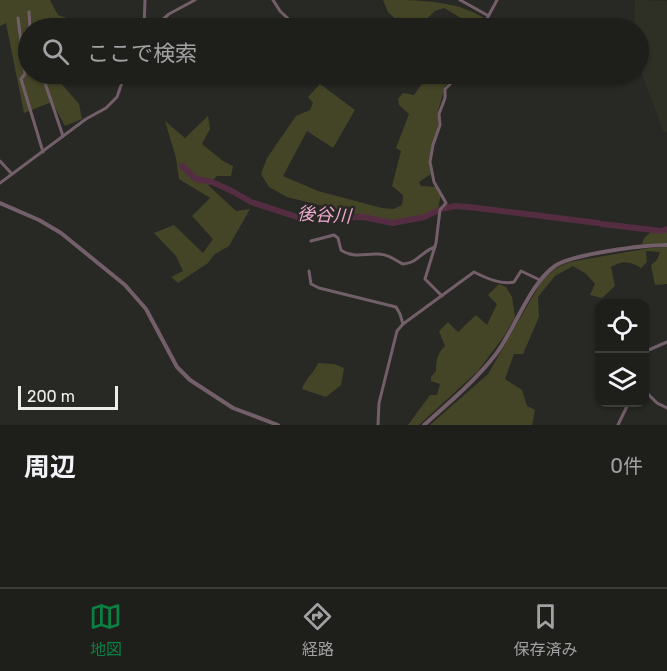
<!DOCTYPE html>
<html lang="ja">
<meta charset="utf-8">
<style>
:root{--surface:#1e1e1b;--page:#262724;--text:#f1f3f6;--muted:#a1a2a3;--line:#3c3c3a;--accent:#0b8043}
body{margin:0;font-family:Rubik,"Noto Sans JP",sans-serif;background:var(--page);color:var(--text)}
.controls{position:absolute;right:18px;bottom:18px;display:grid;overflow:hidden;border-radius:12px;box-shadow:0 2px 4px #0004}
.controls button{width:54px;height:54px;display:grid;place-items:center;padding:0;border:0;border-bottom:2px solid var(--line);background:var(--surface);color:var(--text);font:30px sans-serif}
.scale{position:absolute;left:18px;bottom:15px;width:100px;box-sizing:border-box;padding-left:6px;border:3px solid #ededeb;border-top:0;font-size:16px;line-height:21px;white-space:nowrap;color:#ededeb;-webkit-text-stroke:4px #282824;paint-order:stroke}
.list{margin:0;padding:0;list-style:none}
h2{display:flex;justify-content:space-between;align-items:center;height:78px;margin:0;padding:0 24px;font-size:26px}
h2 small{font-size:20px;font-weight:400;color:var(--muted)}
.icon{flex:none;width:33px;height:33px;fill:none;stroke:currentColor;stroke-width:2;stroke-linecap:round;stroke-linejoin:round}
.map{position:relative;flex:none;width:667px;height:425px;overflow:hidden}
.search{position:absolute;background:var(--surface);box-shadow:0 2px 4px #0004;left:18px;right:18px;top:18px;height:66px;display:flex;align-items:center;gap:15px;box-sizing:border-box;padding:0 21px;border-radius:33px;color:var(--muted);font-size:22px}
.sheet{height:162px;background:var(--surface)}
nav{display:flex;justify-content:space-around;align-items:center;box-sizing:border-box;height:84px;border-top:2px solid var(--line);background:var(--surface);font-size:16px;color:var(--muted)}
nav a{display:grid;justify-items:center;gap:3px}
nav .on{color:var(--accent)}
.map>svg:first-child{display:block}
.built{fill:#2f3025}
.green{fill:#444527}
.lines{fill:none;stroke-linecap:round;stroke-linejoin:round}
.river{stroke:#542d43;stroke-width:6}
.minor{stroke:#735f69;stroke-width:3}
.tertiary{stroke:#735f69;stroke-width:4}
.labels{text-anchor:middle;stroke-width:5;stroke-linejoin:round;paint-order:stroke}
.water-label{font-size:18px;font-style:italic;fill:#efa9ce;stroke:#282824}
</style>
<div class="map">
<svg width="667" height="425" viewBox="0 0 667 425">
<rect width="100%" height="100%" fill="#282824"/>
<polygon class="built" points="635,0 667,1 667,132 664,133 639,66 638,28 634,28"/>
<g class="green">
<polygon points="0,0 50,0 58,15 95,28 69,28 52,22 45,28 28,28 28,74 53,74 79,104 82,119 65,126 52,102 24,113 6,23 0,26"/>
<path d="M383,0C418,0 455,0 484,18L481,28H464L466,21L444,8L435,11L417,28H405L388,12Z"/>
<path d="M429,74H458L444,87C443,96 440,103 438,111C437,116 439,121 438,126C434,146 426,152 431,174L419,182L421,186L436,187L441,194L438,209C423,217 404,221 387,222L287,197L269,187L261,174L267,158L296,116L310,110L313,103L308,97L320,84L355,110L333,148L307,131L283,176L318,191L382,208L394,209L402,205L403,195L392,186L401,151L396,148L409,114L399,105L398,99L403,93L414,95Z"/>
<polygon points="208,116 210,129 202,144 223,161 233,166 231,176 217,176 208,185 236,211 250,209 229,246 215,254 208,263 178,283 171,277 183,271 176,256 154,233 174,225 203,253 213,239 192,216 210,198 179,179 176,158 165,121 185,138"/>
<polygon points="652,231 667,232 667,243 642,244 644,238"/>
<path d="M667,247V284L655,285L651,265L657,260L660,252L646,251L647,262L641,268C630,261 623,260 611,267L615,286L602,298L590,295L595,284L586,274L573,266L555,276L538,297L539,317L523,354H514L505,379L522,390L527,406L535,410L532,425H430L488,374L541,282C551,271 560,264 575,261L650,248Z"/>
<path d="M499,284L506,287L512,297L515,317L505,335L478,371L419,425H408L430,395H437L440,384L431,381V377L436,371C436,361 437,353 445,346L439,331L448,322L458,332L476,315L487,325L497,304L488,295Z"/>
<path d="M318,363L334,364L344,368L341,385L326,397L302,389C305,379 314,373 318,363Z"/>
</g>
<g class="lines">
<g class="river">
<polyline points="182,166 196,179 212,182 232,191 251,202 297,217 321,215 337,218 363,217 393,223 424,217 439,210"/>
<polyline points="441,209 455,206 469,207 598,223"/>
<polyline points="602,224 661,231 667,229"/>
</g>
<g class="minor">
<polyline points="273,0 280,11 298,28"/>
<polyline points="460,0 487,15"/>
<polyline points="29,12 30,28"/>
<polyline points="18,18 25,74 21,79 43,152"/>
<polyline points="144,28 145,0"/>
<polyline points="153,28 169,14 195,0"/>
<polyline points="482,28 497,0"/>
<polyline points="42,74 63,136"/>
<polyline points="0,161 11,173"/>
<polyline points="0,183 86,119 106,108 117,97 125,74"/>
<path d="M311,241L334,235L338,238L341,250C356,261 374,249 390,257C395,259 398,262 403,264C418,263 422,251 435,247"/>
<polyline points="309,271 311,284 319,288 396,307 400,314 403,324"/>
<polyline points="442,296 425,279 436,243 440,210 446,203 434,182 430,162 433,145 440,125 439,114 445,98 445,89 461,74"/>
<polyline points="644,352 667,342"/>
<polyline points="644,390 657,403 667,408"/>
<path d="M378,425L379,403L397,331L403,324L474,272C486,278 501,285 514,282L521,271L540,280"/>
<polyline points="618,425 629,402"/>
</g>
<g class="tertiary">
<polyline points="0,203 39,220 61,233 125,285 146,309 177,367 190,380 233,408 278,425"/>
<path d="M424,425C449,403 476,380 496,354C515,329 530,283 555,266C572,254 644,245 667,245"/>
</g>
</g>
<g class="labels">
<g class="water-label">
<text transform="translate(324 215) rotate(3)" y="6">後谷川</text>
</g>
</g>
</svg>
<div class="controls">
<button><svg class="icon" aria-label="locate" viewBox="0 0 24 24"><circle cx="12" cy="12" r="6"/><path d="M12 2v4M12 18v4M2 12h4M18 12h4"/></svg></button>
<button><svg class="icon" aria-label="layers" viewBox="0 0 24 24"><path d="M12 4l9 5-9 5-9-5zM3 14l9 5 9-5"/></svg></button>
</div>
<div class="scale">200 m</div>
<div class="search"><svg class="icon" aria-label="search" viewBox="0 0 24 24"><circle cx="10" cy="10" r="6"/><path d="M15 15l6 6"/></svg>ここで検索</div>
</div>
<section class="sheet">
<h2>周辺<small>0件</small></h2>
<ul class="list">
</ul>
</section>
<nav>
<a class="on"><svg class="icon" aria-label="map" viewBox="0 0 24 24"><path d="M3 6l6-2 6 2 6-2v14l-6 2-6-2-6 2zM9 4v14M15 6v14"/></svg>地図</a>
<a><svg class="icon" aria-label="directions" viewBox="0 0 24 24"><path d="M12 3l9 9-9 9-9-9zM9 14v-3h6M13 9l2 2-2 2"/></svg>経路</a>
<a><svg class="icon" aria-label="saved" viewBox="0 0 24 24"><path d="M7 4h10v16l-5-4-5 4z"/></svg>保存済み</a>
</nav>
